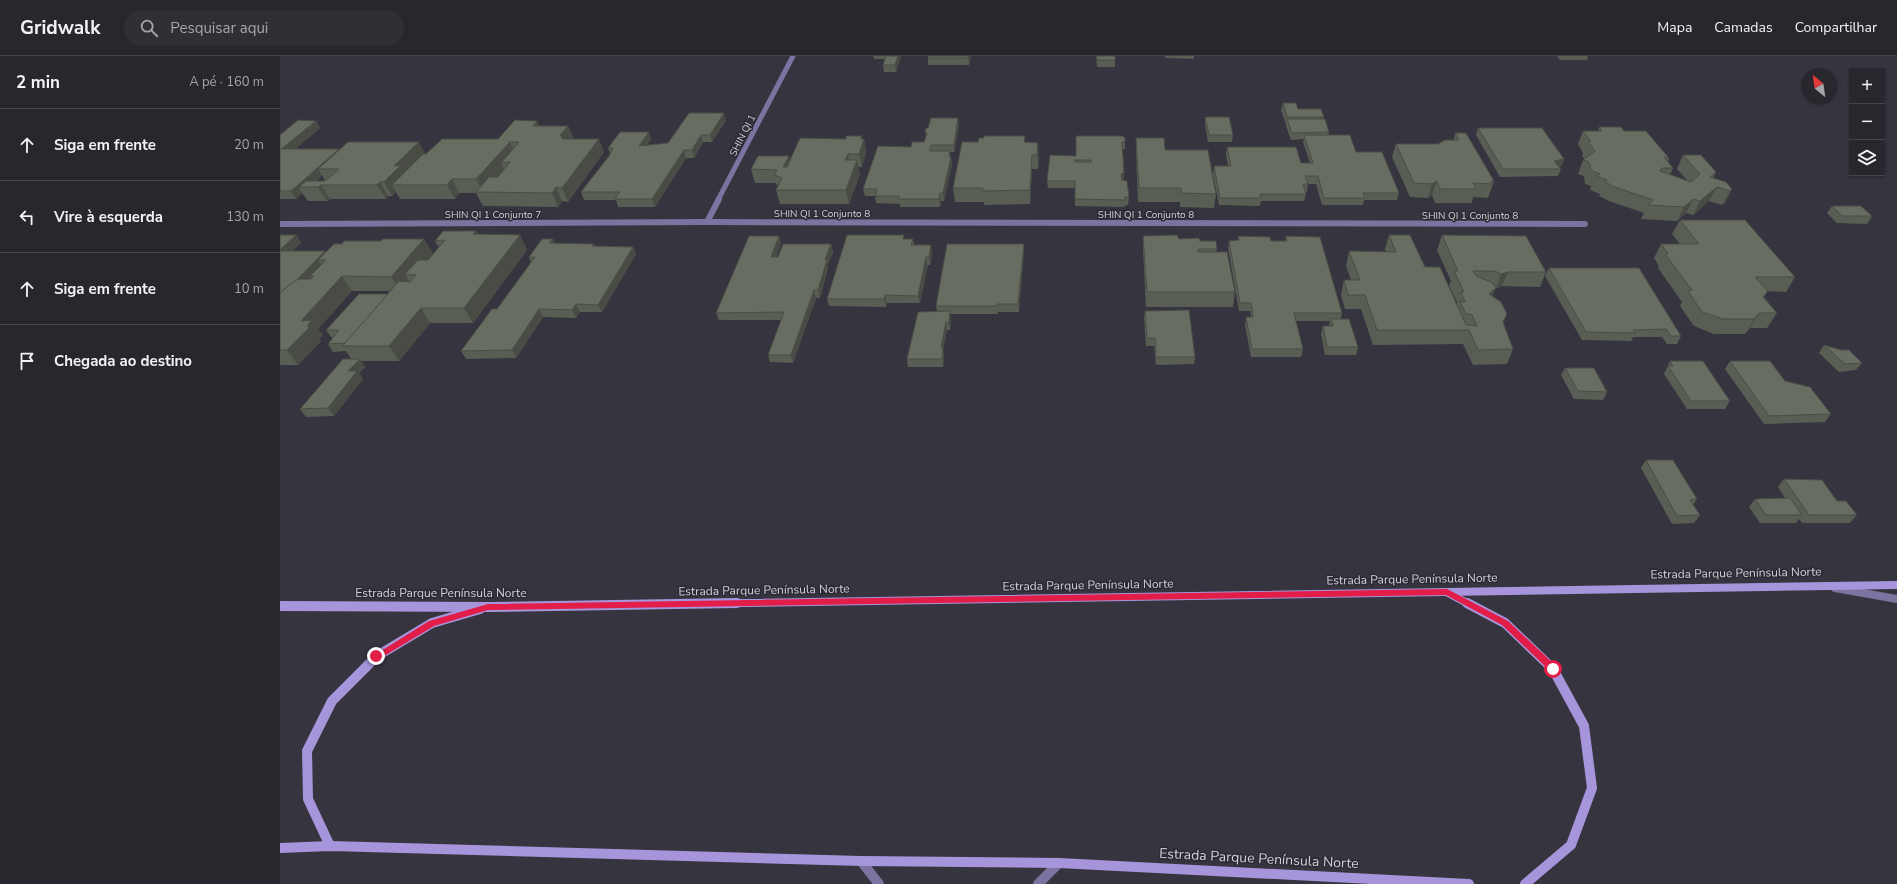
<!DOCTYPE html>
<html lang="pt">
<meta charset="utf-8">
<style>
:root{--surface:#28272e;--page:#302f36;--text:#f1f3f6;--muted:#a5a5aa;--line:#44444a}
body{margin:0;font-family:"Nunito Sans",sans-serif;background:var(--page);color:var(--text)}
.controls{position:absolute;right:12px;top:12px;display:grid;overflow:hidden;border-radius:0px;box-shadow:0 1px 3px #0004}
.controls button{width:36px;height:36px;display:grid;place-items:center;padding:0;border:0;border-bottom:1px solid var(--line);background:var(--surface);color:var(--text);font:20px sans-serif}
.compass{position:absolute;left:1521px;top:12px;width:36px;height:36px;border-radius:50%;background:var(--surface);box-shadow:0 1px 3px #0004;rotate:331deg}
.stop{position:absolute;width:12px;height:12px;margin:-9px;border:3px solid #e11d48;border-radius:50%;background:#fff}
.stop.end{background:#e11d48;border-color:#fff;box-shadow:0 1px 4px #0008}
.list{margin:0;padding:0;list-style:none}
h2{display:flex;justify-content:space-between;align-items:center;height:52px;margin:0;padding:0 16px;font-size:17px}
h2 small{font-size:13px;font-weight:400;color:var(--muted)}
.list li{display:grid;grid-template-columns:26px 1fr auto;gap:12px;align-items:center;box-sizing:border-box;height:72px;padding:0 16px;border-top:1px solid var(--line)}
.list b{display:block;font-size:15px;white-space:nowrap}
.list em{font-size:13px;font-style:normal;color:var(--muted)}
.icon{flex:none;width:22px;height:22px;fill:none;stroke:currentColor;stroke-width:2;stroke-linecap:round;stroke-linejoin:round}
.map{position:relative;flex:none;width:1617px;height:828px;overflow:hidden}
header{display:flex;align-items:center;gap:24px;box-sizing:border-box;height:56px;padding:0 20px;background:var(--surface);border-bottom:1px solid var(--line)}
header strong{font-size:19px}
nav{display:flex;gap:22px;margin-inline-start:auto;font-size:14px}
.search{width:280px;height:36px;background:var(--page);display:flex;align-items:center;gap:10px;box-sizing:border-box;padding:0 14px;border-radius:22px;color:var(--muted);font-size:15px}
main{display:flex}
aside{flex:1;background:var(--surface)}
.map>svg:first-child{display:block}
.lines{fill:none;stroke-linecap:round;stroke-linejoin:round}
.service{stroke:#7d73a0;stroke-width:8}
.minor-far1{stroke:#7d73a0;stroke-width:5}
.minor{stroke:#7d73a0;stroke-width:6}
.tertiary{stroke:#7d73a0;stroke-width:10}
.secondary-far1{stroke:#a695db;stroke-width:8}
.secondary{stroke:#a695db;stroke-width:10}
.wall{fill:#595e54;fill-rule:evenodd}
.shaded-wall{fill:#494c45}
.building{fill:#686d62;stroke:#494c45;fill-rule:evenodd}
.route{fill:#e11d48}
.labels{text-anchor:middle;stroke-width:3;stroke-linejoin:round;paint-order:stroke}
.far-street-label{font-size:10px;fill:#d2d0d7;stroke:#2c2a34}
.street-label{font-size:12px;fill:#d2d0d7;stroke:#2c2a34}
.near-street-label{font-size:14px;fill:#d2d0d7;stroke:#2c2a34}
</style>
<header>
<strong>Gridwalk</strong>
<div class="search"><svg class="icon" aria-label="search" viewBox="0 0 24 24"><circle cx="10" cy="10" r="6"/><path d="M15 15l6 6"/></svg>Pesquisar aqui</div>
<nav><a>Mapa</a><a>Camadas</a><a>Compartilhar</a></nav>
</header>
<main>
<aside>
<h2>2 min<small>A pé · 160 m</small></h2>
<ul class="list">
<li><svg class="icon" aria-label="ahead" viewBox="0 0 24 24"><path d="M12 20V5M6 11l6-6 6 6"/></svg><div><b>Siga em frente</b></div><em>20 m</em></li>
<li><svg class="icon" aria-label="left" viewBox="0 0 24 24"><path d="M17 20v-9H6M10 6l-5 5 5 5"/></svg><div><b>Vire à esquerda</b></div><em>130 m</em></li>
<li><svg class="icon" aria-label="ahead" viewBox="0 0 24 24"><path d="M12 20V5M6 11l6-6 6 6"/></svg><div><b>Siga em frente</b></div><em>10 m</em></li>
<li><svg class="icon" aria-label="arrive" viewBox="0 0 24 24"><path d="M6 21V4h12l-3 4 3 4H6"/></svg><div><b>Chegada ao destino</b></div></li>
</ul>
</aside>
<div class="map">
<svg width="1617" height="828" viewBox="0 0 1617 828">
<rect width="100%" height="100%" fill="#36343e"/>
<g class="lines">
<polyline class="service" points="1555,532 1617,543"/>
<polyline class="minor-far1" points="438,144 513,0"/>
<g class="minor">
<polyline points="427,166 439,143"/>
<polyline points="0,168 427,166 1305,168"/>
</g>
<g class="tertiary">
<polyline points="581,805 599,828"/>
<polyline points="758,828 779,807"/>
</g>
<g class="secondary-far1">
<polyline points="1168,537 1189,548"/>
<polyline points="396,548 1617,529"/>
</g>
<g class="secondary">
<polyline points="1187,547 1225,567 1273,613 1304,670 1312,732 1291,789 1245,828"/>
<polyline points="0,550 208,551 457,547"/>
<polyline points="50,790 28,743 27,695 52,645 97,600 152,567 200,553"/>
<polyline points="0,792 50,790 581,805 779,807 1189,828"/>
</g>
</g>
<g class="wall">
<polygon points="593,0 621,0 616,16 604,16 603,9 605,3 594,3"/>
<polygon points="648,0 691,0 689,9 648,9"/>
<polygon points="808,0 835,0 835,11 817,11 816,0"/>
<polygon points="885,0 914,0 914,3 885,2"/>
<polygon points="1277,0 1308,0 1307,4 1280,4"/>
<polygon points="1003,47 1018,53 1044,61 1043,63 1049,76 1048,79 1076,96 1119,137 1117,144 1084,144 1083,149 1042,149 1036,128 1028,128 1027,136 1025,136 1026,138 1024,145 981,145 980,150 939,149 933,118 934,110 948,110 946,98 947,91 1021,107 1030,107 1023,86 1024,83 1011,84 1006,70 1006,68 1001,54"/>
<polygon points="925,61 953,79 952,86 928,86 925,68"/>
<polygon points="446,64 432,86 423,86 414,102 406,102 375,151 338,151 336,144 304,144 301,136 329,100 330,97 328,92 369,76 371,83 367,89 388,87"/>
<path d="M36,65L40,72L15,93H59V94L146,98L218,83L257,65L259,70H288L294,83L324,96L288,146L282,145L278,151L203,150L196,137H179L175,143H120L116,136L112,140H108L106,143H50L47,145H28L22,137L16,143H0V79ZM42,119L45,125H36Z"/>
<polygon points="679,69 674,96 670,96 672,108 664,145 661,145 660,151 620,151 620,148 596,147 595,140 585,140 583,133 631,91 644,86 646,81 645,76"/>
<polygon points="1319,71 1344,75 1389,102 1388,106 1393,112 1390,119 1407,124 1397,113 1403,99 1436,116 1433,122 1452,133 1445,147 1442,149 1429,145 1413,159 1406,157 1397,165 1361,163 1364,157 1329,145 1319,140 1320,138 1310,134 1311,130 1305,128 1304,120 1298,118 1303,104 1305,103 1302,100 1303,97 1298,88 1303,75 1318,75"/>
<polygon points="1198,72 1284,103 1281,111 1279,111 1281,113 1278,120 1220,121 1196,79"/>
<polygon points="1175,77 1214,125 1208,142 1193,141 1192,147 1155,147 1152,139 1148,142 1130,141 1112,101 1116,88 1158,88 1174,84"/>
<polygon points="745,80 745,86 759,101 758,113 752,113 750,148 704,149 704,146 675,146 673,132 698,86 704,82"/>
<polygon points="842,80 845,86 845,93 842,93 844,124 849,141 848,149 845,149 845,151 795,150 795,132 768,132 767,125 796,100"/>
<polygon points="856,82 885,94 936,138 934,152 900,151 900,146 858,146 856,96"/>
<polygon points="584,83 586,96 582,111 578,111 580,118 569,148 500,148 496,134 498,131 496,127 475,127 471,113 510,105"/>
<polygon points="1552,150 1592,160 1587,168 1557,167 1547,157"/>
<polygon points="1400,164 1515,221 1506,236 1487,235 1484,241 1497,257 1487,272 1470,272 1465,278 1434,278 1414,270 1400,250 1402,246 1378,212 1379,210 1374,202 1381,188 1400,188 1392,178"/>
<polygon points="196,175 198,178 240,179 247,194 193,267 150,267 119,305 81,305 85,311 79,317 83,323 54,360 26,361 20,353 71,303 66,295 53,296 48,288 53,282 52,282 46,274 108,238 111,235 72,235 38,273 43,279 39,283 41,285 18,309 0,309 0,179 16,179 21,187 12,195 45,196 101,185 144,183 153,198 147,204 159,192 155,185"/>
<polygon points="1109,179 1145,211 1177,248 1177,246 1169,230 1171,225 1157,194 1162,179 1266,216 1260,231 1222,230 1215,233 1212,240 1233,293 1227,308 1193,309 1183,288 1093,289 1081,253 1065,253 1061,239 1064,224 1071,224 1066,210 1069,195 1106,196 1105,193"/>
<polygon points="499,180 501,187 496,201 498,201 551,188 553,196 548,209 548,212 540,242 536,242 513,307 490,306 488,299 501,264 439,264 436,257"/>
<polygon points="863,180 899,183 920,185 937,193 936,196 955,236 953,251 866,251 863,194"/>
<polygon points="958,180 991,185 1005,185 1006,180 1062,257 1061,263 1078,291 1076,299 1045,299 1041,278 1043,270 1049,270 1050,265 1016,265 1023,293 1021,301 971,301 965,269 966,261 971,261 970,255 959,255 948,192 949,185 958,184"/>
<polygon points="273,183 275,187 316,190 353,191 356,198 322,256 300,256 296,262 263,261 236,302 186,303 181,295 217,253 251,206 249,201"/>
<polygon points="624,183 633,183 634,189 652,197 650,209 648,209 640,247 607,247 606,251 549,250 547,243"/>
<polygon points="744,195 739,256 718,256 718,258 670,258 671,263 670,274 667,274 663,293 664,300 663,311 628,311 627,303 657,255 656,250"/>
<polygon points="1269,212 1401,280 1397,288 1387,288 1382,281 1353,281 1351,285 1302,284 1265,220"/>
<polygon points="865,255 915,301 914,308 876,309 874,290 866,290 864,262"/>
<polygon points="1544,289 1582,307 1576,314 1559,316 1539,297"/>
<polygon points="1390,305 1450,345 1445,353 1407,353 1384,318"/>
<polygon points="1450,305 1505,325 1551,358 1545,366 1484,368 1445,313"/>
<polygon points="1285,312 1327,336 1323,344 1294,343 1281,319"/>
<polygon points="1366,404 1417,443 1413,449 1420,459 1414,467 1392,468 1361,412"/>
<polygon points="1504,423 1557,445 1577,459 1570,467 1522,467 1519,463 1516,467 1480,467 1469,451 1475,443 1505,442 1498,431"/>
</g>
<g class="shaded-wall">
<polygon points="618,0 621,0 616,16 615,9"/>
<polygon points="689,0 691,0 689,9 688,2"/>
<polygon points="444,57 446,64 432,86 430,79"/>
<polygon points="678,62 679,69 674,96 674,89"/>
<polygon points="36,65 40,72 6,100 1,93"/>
<polygon points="257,65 263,78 253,70"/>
<polygon points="288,70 294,83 286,93 280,79"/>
<polygon points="369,76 371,83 362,97 359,90"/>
<polygon points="421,79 423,86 414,102 412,94"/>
<polygon points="582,80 583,85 584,83 586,96 582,111 579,98 581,83"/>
<polygon points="319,83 324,96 288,146 282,132"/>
<polygon points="139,86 146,99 112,129 116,136 112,140 104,126 114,110"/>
<polygon points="230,86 236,100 221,107 224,113 204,136 203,136 196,123"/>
<polygon points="758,87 759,101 758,113 757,99"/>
<polygon points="59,93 63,100 38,113 42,119 28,131 19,131 22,137 16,143 11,135"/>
<polygon points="404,94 406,102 375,151 372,143"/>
<polygon points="670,95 672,108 664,145 663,137"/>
<polygon points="568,98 570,111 565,104"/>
<polygon points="752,99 752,113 750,148 750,134"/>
<polygon points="509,100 512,114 503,111"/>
<polygon points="1284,103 1281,111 1272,112 1274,105"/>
<polygon points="577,104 580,118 569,148 566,134"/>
<polygon points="844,117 844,124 841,125 841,118"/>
<polygon points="172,123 179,137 175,143 167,129"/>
<polygon points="1157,125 1152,139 1148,142 1152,128"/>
<polygon points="100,126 108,140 106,143 97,129"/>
<polygon points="41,129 50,143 47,145 38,131"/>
<polygon points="276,131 282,145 278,151 272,137"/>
<polygon points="1437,131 1429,145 1413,159 1420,145"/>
<polygon points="1452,133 1445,147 1442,149 1450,135"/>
<polygon points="660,137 661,145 660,151 659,143"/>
<polygon points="1414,143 1406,157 1397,165 1404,151"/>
<polygon points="196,175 204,189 193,178"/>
<polygon points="16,179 21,187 4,203 0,198 0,194"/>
<polygon points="240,179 247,194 193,267 184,252"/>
<polygon points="499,180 501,187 493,208 491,201"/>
<polygon points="144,183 153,198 135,219 125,218 129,225 121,235 111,221"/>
<polygon points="273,183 276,190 269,187"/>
<polygon points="551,188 553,196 548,209 548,212 540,242 538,234 545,204"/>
<polygon points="744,188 744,195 739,256 738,248"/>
<polygon points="651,189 652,197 650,209 649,201"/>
<polygon points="353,191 356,198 322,256 318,249"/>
<polygon points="45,195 50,203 38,204 42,210 30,220 31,222 0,254 0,240"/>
<polygon points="646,201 648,209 640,247 638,240"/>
<polygon points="1228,216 1222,230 1216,233 1221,218"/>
<polygon points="62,220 72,235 38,273 43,279 39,283 41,285 18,309 7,294 21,265"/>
<polygon points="1216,232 1210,247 1209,238"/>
<polygon points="534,234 536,242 513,307 511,299"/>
<polygon points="605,239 607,247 606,251 604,243"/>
<polygon points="296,248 300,256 296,262 292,254"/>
<polygon points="141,252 150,267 119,305 109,290"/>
<polygon points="259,253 263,261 236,302 232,294"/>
<polygon points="670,255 671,263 670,274 669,266"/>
<polygon points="1479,257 1470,272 1465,278 1474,263"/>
<polygon points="666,266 667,274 663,293 664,300 663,311 661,292"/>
<polygon points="80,303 85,311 79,317 83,323 54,360 48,352 68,315"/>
</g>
<g class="building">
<polygon points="606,0 618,0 615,9 603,9"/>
<polygon points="648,0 689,0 688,2 648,2"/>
<rect x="817" y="0" width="18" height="4"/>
<polygon points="1003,47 1016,47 1018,53 1041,53 1044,61 1007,61"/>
<polygon points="409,57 444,57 430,79 421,79 412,94 404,94 372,143 335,143 340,136 301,136 329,100 333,92 328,92 340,76 369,76 359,90 388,87"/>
<polygon points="925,61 949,61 953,79 929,79"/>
<polygon points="651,62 678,62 674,89 651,89 650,95 670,95 669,101 671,101 663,137 660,137 659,143 619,143 619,140 595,140 597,133 583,133 598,90 631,91 632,86 644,86 647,77 645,76 646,72 648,72"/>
<polygon points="1007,63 1045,63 1049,76 1012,77"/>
<polygon points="18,64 36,65 1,93 59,93 11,135 0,135 0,79"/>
<polygon points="235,64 257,65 253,70 288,70 280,79 283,83 319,83 282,132 276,131 272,137 196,136 209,121 218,121 230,106 221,107 239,86 230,86 196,123 172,123 167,129 112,129 143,98 146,98 162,83 218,83"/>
<polygon points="1319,71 1341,71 1344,75 1366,75 1389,102 1384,101 1393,112 1382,112 1380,115 1411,126 1420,118 1403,99 1421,99 1436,116 1430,121 1446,126 1452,133 1450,135 1437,131 1420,145 1414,143 1404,151 1368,149 1373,144 1335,131 1325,126 1327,124 1316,120 1320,118 1311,114 1309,106 1303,104 1315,95 1308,86 1311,86 1303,75 1322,75"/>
<polygon points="1198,72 1262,72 1284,103 1274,105 1281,113 1223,113"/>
<polygon points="1175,77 1186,77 1214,125 1211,125 1212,128 1193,127 1196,133 1160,133 1157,125 1152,128 1134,127 1116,88 1158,88 1165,84 1179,84"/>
<polygon points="1024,79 1070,79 1076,96 1102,96 1119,137 1083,137 1085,142 1044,142 1038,120 1025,120 1028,128 1023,128 1026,138 980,138 981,142 940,142 934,110 951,110 947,91 1016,91 1021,107 1033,107"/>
<polygon points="566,80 582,80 581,83 584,83 579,98 568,98 565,104 577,104 566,134 496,134 502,122 494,119 497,114 471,113 478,100 509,100 503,111 507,111 520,82 566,83"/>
<polygon points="704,80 745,80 744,86 758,87 757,99 752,99 750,134 703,135 703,132 673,132 682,86 698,86 699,82 704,82"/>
<path d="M796,80H842L845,82V86H842L844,117L841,118L842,124L847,125L849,141H845V144L795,143V125H767L770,99L796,100ZM794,104H811V106H795Z"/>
<polygon points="856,82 884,82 885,94 928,94 936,138 901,137 901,132 859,132"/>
<polygon points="68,86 139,86 114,110 121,109 104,126 100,126 97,129 41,129 38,131 19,131 26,125 45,125 59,113 38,113"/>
<polygon points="1552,150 1581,150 1592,160 1562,160"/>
<polygon points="1400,164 1465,164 1515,221 1475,221 1488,235 1483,241 1497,257 1479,257 1474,263 1443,263 1422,256 1408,235 1412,234 1385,198 1388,198 1381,188 1419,188"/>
<polygon points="163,175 196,175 193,178 240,179 184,252 141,252 109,290 62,290 119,225 130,226 136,219 125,218 138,204 148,204 165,184 155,185"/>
<polygon points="0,179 16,179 0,194"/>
<polygon points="567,179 624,179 623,183 633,183 631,189 651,189 649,201 646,201 638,240 605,239 604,243 547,243"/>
<polygon points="897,179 899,183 919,182 920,185 936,185 937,193 918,193 918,196 947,196 955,236 867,236 863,180"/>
<polygon points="1109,179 1130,179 1145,211 1160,211 1186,269 1197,270 1192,259 1186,258 1180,245 1185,246 1181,236 1184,236 1174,215 1178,215 1162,179 1246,180 1266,216 1228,216 1221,218 1215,215 1193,215 1196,220 1213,227 1216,232 1209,238 1221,246 1227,258 1223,266 1233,293 1198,294 1189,274 1097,274 1085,239 1068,239 1064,224 1080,224 1069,195 1116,196"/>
<polygon points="469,180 499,180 491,201 498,201 503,188 551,188 545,204 547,204 538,234 534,234 511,299 488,299 504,256 436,257"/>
<polygon points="958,180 990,181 991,185 1007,185 1006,180 1040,181 1062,257 1014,257 1023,293 972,293 966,261 973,261 971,247 960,247 949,185 959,184"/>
<polygon points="103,183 144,183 111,221 62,220 21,265 32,264 27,270 30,270 28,273 7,294 0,294 0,237 9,229 17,223 31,223 34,220 30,220 46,204 38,204 54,188 62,188 64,185 101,185"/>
<polygon points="262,183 273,183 269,187 314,188 312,190 353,191 318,249 296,248 292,254 259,253 232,294 181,295 212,253 217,253 255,201 249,201"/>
<polygon points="667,188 744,188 738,248 717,248 717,250 656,250"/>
<polygon points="0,195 45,195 17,224 9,229 0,237"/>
<polygon points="1269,212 1359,212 1401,280 1391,280 1386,273 1353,274 1355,277 1306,276"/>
<polygon points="79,238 108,238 65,287 48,288 59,274 46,274"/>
<polygon points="909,254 915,301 876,301 875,282 867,282 865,255"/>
<polygon points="670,255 669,266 666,266 661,292 663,292 662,303 627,303 638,256"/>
<polygon points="1051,263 1069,263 1078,291 1047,291 1043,270 1053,270"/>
<polygon points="1544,289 1561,294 1569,294 1582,307 1565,308"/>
<polygon points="63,303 80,303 68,315 77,315 48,352 20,353"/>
<polygon points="1390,305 1423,305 1450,345 1411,345 1388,310 1393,310"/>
<polygon points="1450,305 1490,305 1505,325 1530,331 1551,358 1489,360"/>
<polygon points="1285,312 1314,312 1327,336 1298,335"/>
<polygon points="1366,404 1393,404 1417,443 1410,444 1420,459 1397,460"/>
<polygon points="1504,423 1542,424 1557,445 1566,445 1577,459 1529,459"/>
<polygon points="1510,442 1522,459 1486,459 1475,443"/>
</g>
<polygon class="route" points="1167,533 1228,565 1276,610 1276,615 1270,615 1222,569 1166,539 208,554 154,570 99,603 94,603 93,600 149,565 208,548"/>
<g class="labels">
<g class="far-street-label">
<text transform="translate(462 79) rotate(-63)" y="4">SHIN QI 1</text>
<text x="542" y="161">SHIN QI 1 Conjunto 8</text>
<text x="213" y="162">SHIN QI 1 Conjunto 7</text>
<text x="866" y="162">SHIN QI 1 Conjunto 8</text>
<text x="1190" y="163">SHIN QI 1 Conjunto 8</text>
</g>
<g class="street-label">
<text transform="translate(1456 517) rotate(-1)" y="4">Estrada Parque Península Norte</text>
<text transform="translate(1132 523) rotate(-1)" y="4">Estrada Parque Península Norte</text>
<text transform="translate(808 529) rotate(-1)" y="4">Estrada Parque Península Norte</text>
<text transform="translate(484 534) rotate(-1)" y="4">Estrada Parque Península Norte</text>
<text x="161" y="541">Estrada Parque Península Norte</text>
</g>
<g class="near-street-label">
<text transform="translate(979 802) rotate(3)" y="5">Estrada Parque Península Norte</text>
</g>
</g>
</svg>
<div class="controls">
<button>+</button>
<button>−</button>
<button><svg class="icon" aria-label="layers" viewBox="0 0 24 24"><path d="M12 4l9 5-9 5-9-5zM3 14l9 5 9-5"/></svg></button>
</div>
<svg class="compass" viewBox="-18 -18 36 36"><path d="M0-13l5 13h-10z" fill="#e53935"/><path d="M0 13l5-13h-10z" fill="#a5a5aa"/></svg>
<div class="stop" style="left:1273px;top:613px"></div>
<div class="stop end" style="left:96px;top:600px"></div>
</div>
</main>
